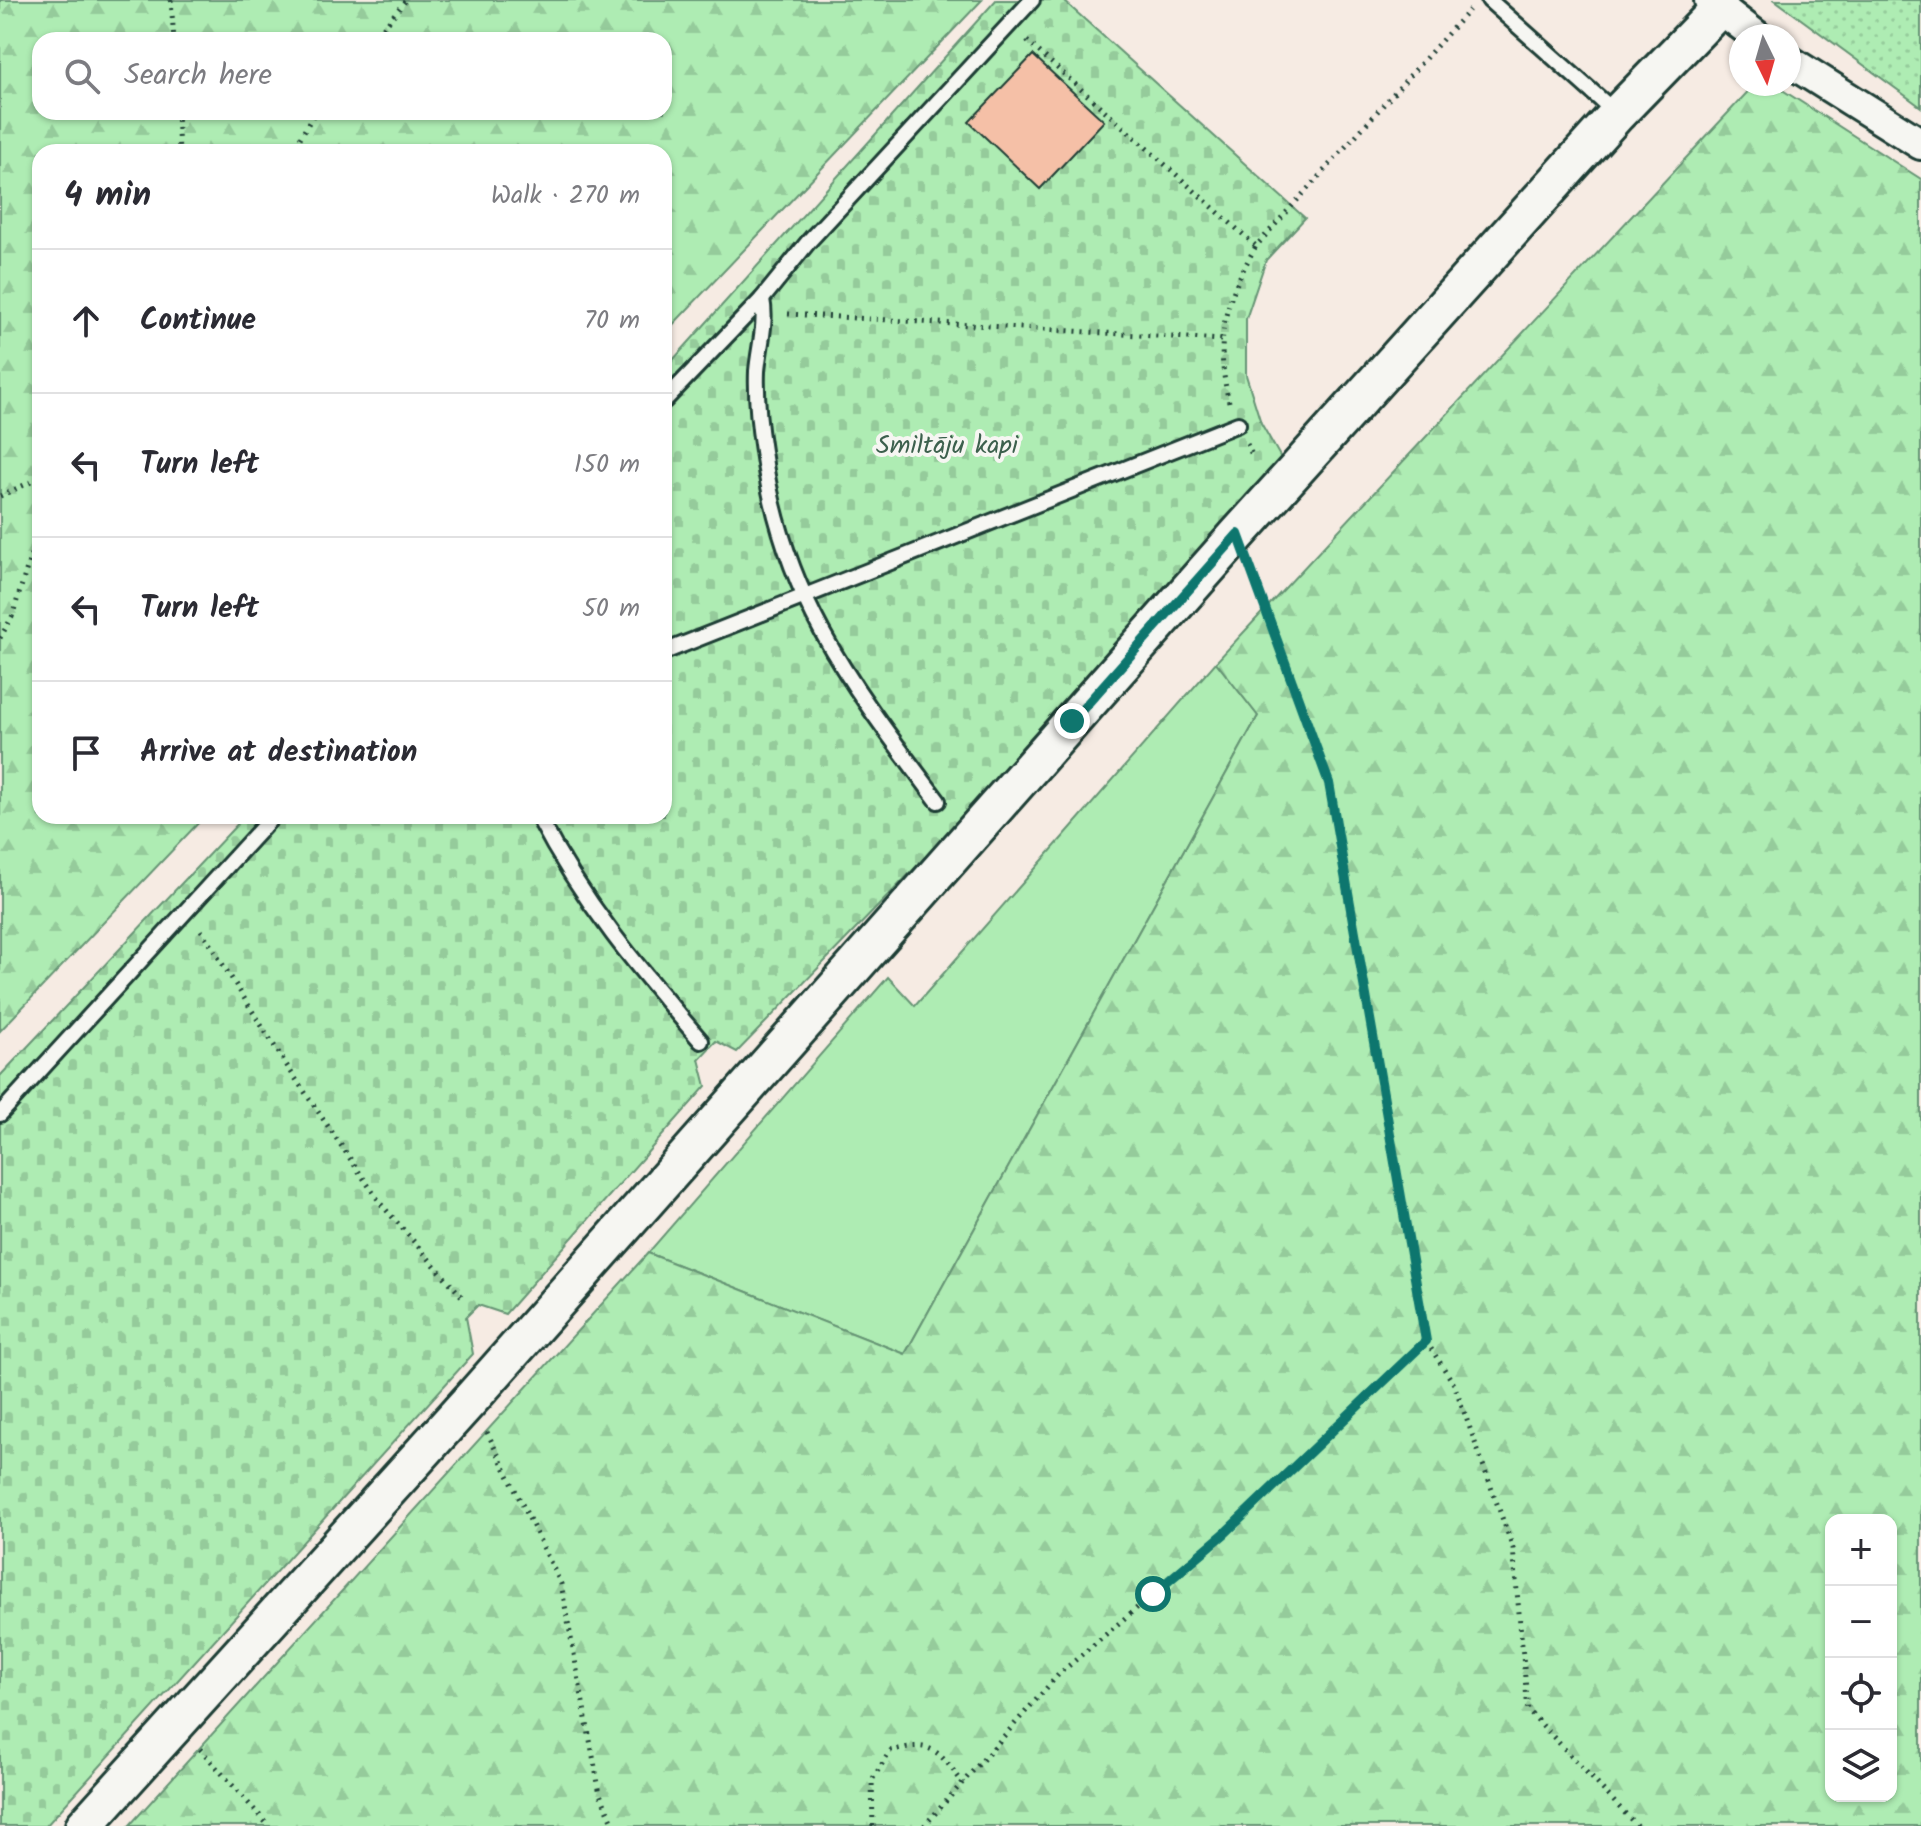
<!DOCTYPE html>
<meta charset="utf-8">
<style>
:root{--surface:#fff;--page:#f7f7f7;--text:#2b2b33;--muted:#7c7c81;--line:#e1e1e2}
body{margin:0;font-family:Kalam,sans-serif;background:var(--page);color:var(--text)}
.controls{position:absolute;right:24px;bottom:24px;display:grid;overflow:hidden;border-radius:16px;box-shadow:0 2px 6px #0004}
.controls button{width:72px;height:72px;display:grid;place-items:center;padding:0;border:0;border-bottom:2px solid var(--line);background:var(--surface);color:var(--text);font:40px sans-serif}
.compass{position:absolute;left:1729px;top:24px;width:72px;height:72px;border-radius:50%;background:var(--surface);box-shadow:0 2px 6px #0004;rotate:175deg}
.stop{position:absolute;width:24px;height:24px;margin:-18px;border:6px solid #0f766e;border-radius:50%;background:#fff}
.stop.end{background:#0f766e;border-color:#fff;box-shadow:0 2px 8px #0008}
.list{margin:0;padding:0;list-style:none}
h2{display:flex;justify-content:space-between;align-items:center;height:104px;margin:0;padding:0 32px;font-size:34px}
h2 small{font-size:26px;font-weight:400;color:var(--muted)}
.list li{display:grid;grid-template-columns:52px 1fr auto;gap:24px;align-items:center;box-sizing:border-box;height:144px;padding:0 32px;border-top:2px solid var(--line)}
.list b{display:block;font-size:30px;white-space:nowrap}
.list em{font-size:26px;font-style:normal;color:var(--muted)}
.icon{flex:none;width:44px;height:44px;fill:none;stroke:currentColor;stroke-width:2;stroke-linecap:round;stroke-linejoin:round}
.map{position:relative;flex:none;width:1921px;height:1826px;overflow:hidden}
.search{position:absolute;background:var(--surface);box-shadow:0 2px 6px #0004;left:32px;top:32px;width:640px;height:88px;display:flex;align-items:center;gap:20px;box-sizing:border-box;padding:0 28px;border-radius:24px;color:var(--muted);font-size:30px}
.panel{position:absolute;background:var(--surface);box-shadow:0 2px 6px #0004;left:32px;top:144px;width:640px;height:680px;border-radius:24px}
.map>svg:first-child{display:block}
.grass{fill:#aeecb3;stroke:#669474;stroke-width:2}
.forest{fill:url(#forest-firs);stroke:#669474;stroke-width:2;fill-rule:evenodd}
.cemetery{fill:url(#cemetery-stones);stroke:#669474;stroke-width:2}
.park{fill:url(#park-dots);stroke:#669474;stroke-width:2}
.building{fill:#f5c0a7;stroke:#1f3d34;stroke-width:2}
.lines{fill:none;stroke-linecap:round;stroke-linejoin:round}
.service-casing{stroke:#1f3d34;stroke-width:20}
.minor-casing{stroke:#1f3d34;stroke-width:36}
.tertiary-casing{stroke:#1f3d34;stroke-width:42}
.path{stroke:#1f3d34;stroke-width:5;stroke-dasharray:2 6;stroke-linecap:butt}
.service{stroke:#f6f6f2;stroke-width:14}
.minor{stroke:#f6f6f2;stroke-width:30}
.tertiary{stroke:#f6f6f2;stroke-width:36}
.route{stroke:#0f766e;stroke-width:10}
.labels{text-anchor:middle;stroke-width:8;stroke-linejoin:round;paint-order:stroke}
.park-label{font-size:26px;fill:#3c604d;stroke:#f6f6f2}
</style>
<div class="map">
<svg width="1921" height="1826" viewBox="0 0 1921 1826">
<defs>
<pattern id="forest-firs" width="22" height="20" patternUnits="userSpaceOnUse" patternTransform="scale(2)"><rect width="22" height="20" fill="#aeecb3"/><path d="M5 1l3.5 6h-7zM16 11l3.5 6h-7z" fill="#95cb9b"/></pattern>
<pattern id="cemetery-stones" width="16" height="16" patternUnits="userSpaceOnUse" patternTransform="scale(2)"><rect width="16" height="16" fill="#aeecb3"/><path d="M2 7V4a2 2 0 0 1 4 0v3zM10 15v-3a2 2 0 0 1 4 0v3z" fill="#95cb9b"/></pattern>
<pattern id="park-dots" width="8" height="8" patternUnits="userSpaceOnUse" patternTransform="scale(2)"><rect width="8" height="8" fill="#aeecb3"/><path d="M2 2h.1M6 6h.1" fill="none" stroke="#95cb9b" stroke-width="1.8" stroke-linecap="round"/></pattern>
</defs>
<rect width="100%" height="100%" fill="#f6ebe3"/>
<filter id="ink" filterUnits="userSpaceOnUse"><feTurbulence type="fractalNoise" baseFrequency=".0125" numOctaves="2"/><feDisplacementMap in="SourceGraphic" scale="16" xChannelSelector="R" yChannelSelector="G"/><feConvolveMatrix kernelMatrix="1 2 1 2 8 2 1 2 1" color-interpolation-filters="sRGB"/></filter>
<g filter="url(#ink)">
<polygon class="grass" points="1216,662 1258,716 905,1354 648,1253 888,977 915,1006"/>
<g class="forest">
<path d="M0,0H982L664,334V152H40V816H205L0,1031ZM664,40V112H40V40Z"/>
<path d="M1755,84H1773L1921,179V1826H129L648,1253L905,1354L1258,716L1216,662ZM1831,1520H1891V1796H1831Z"/>
</g>
<polygon class="cemetery" points="996,0 1063,0 1305,218 1266,260 1246,319 1246,375 1261,423 1281,458 941,841 737,1052 716,1041 699,1059 706,1086 505,1314 478,1305 466,1317 473,1354 46,1826 0,1826 0,1076 245,816 664,816 664,370"/>
<polygon class="park" points="1775,0 1921,0 1921,107"/>
<polygon class="building" points="1033,55 1104,121 1040,189 969,122"/>
<g class="lines">
<g class="service-casing">
<g id="service">
<polyline points="1489,0 1617,114"/>
<polyline points="664,401 762,299"/>
<polyline points="664,652 1238,424"/>
<path d="M938,801C852,686 783,599 763,451C759,426 756,397 757,371C759,347 767,323 762,299L809,241L1032,0"/>
<path d="M538,816C583,903 638,968 701,1041"/>
<polyline points="0,1114 273,816"/>
</g>
</g>
<g class="minor-casing">
<g id="minor">
<polyline points="1720,8 1756,36"/>
<polyline points="1789,61 1921,144"/>
</g>
</g>
<g class="tertiary-casing">
<polyline id="tertiary" points="84,1826 471,1399 1238,534 1617,114 1720,8 1713,0"/>
</g>
<g class="path">
<polyline points="171,0 174,40"/>
<polyline points="373,40 406,0"/>
<polyline points="1027,41 1256,246"/>
<polyline points="177,112 179,152"/>
<polyline points="292,152 315,112"/>
<polyline points="788,314 1222,340"/>
<path d="M1229,402C1214,338 1224,302 1256,246L1469,10"/>
<polyline points="1247,444 1252,455"/>
<polyline points="0,496 40,478"/>
<polyline points="1252,572 1329,783 1426,1341 1454,1384 1513,1548 1528,1710 1637,1826"/>
<polyline points="0,638 12,617 40,525"/>
<polyline points="201,930 289,1069 381,1204 464,1299"/>
<polyline points="487,1432 561,1584 600,1794 615,1826"/>
<polyline points="200,1749 269,1826"/>
<path d="M873,1826L872,1780L890,1751C933,1739 938,1751 963,1783"/>
<polyline points="924,1826 1059,1674 1224,1534 1426,1341"/>
</g>
<use href="#service" class="service"/>
<use href="#minor" class="minor"/>
<use href="#tertiary" class="tertiary"/>
</g>
</g>
<g class="lines" filter="url(#ink)">
<polyline class="route" points="1072,721 1238,534 1329,783 1426,1341 1224,1534 1153,1594"/>
</g>
<g class="labels">
<g class="park-label">
<text x="947" y="453">Smiltāju kapi</text>
</g>
</g>
</svg>
<div class="controls">
<button>+</button>
<button>−</button>
<button><svg class="icon" aria-label="locate" viewBox="0 0 24 24"><circle cx="12" cy="12" r="6"/><path d="M12 2v4M12 18v4M2 12h4M18 12h4"/></svg></button>
<button><svg class="icon" aria-label="layers" viewBox="0 0 24 24"><path d="M12 4l9 5-9 5-9-5zM3 14l9 5 9-5"/></svg></button>
</div>
<svg class="compass" viewBox="-18 -18 36 36"><path d="M0-13l5 13h-10z" fill="#e53935"/><path d="M0 13l5-13h-10z" fill="#7c7c81"/></svg>
<div class="stop" style="left:1153px;top:1594px"></div>
<div class="stop end" style="left:1072px;top:721px"></div>
<div class="search"><svg class="icon" aria-label="search" viewBox="0 0 24 24"><circle cx="10" cy="10" r="6"/><path d="M15 15l6 6"/></svg>Search here</div>
<section class="panel">
<h2>4 min<small>Walk · 270 m</small></h2>
<ul class="list">
<li><svg class="icon" aria-label="ahead" viewBox="0 0 24 24"><path d="M12 20V5M6 11l6-6 6 6"/></svg><div><b>Continue</b></div><em>70 m</em></li>
<li><svg class="icon" aria-label="left" viewBox="0 0 24 24"><path d="M17 20v-9H6M10 6l-5 5 5 5"/></svg><div><b>Turn left</b></div><em>150 m</em></li>
<li><svg class="icon" aria-label="left" viewBox="0 0 24 24"><path d="M17 20v-9H6M10 6l-5 5 5 5"/></svg><div><b>Turn left</b></div><em>50 m</em></li>
<li><svg class="icon" aria-label="arrive" viewBox="0 0 24 24"><path d="M6 21V4h12l-3 4 3 4H6"/></svg><div><b>Arrive at destination</b></div></li>
</ul>
</section>
</div>
